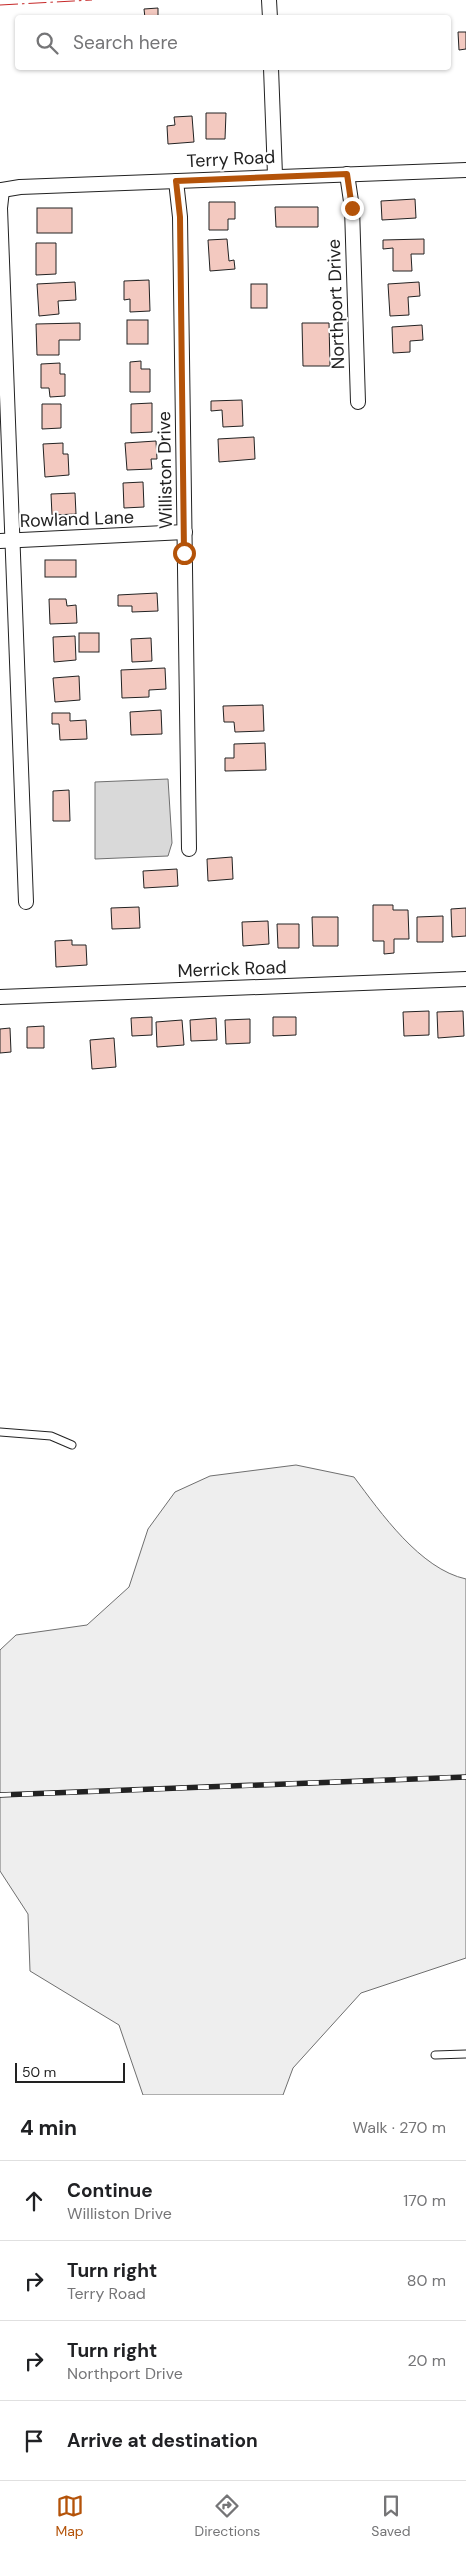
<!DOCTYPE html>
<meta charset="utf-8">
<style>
:root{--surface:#fff;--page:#f6f6f6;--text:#202124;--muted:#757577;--line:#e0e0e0;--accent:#b45309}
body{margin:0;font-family:"DM Sans",sans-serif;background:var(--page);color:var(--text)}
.scale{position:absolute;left:15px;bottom:12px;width:110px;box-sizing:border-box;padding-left:5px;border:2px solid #222;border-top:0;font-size:14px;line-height:18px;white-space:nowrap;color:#222;-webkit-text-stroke:4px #fff;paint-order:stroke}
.stop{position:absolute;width:15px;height:15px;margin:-11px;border:4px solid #b45309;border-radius:50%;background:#fff}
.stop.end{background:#b45309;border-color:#fff;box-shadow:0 1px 5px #0008}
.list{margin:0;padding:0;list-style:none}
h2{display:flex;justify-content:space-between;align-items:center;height:65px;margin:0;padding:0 20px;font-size:21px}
h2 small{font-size:16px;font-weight:400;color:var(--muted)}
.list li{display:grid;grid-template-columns:32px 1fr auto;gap:15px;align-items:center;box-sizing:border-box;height:80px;padding:0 20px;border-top:1px solid var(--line)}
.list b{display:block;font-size:19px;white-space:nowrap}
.list p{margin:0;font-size:16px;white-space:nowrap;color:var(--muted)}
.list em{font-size:16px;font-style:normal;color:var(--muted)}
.icon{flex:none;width:28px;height:28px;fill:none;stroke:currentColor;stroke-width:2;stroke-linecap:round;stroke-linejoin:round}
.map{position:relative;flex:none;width:466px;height:2095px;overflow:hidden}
.search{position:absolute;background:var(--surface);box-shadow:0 1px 4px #0004;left:15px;right:15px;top:15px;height:55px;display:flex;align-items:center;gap:12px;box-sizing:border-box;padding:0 18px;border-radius:5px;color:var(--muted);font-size:19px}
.sheet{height:385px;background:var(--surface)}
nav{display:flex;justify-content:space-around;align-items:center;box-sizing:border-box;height:70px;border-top:1px solid var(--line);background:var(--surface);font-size:14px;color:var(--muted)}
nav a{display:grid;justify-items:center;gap:2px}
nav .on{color:var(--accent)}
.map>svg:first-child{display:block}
.green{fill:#eee;stroke:#6f6f6f}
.water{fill:#d9d9d9;stroke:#6f6f6f}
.building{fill:#f3c9c0;stroke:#222}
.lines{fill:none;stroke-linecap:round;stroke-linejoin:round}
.lane-casing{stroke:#222;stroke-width:9}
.street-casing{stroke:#222;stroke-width:16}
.lane{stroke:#fff;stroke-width:7}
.street{stroke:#fff;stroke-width:14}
.rail-casing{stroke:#222;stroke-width:5.5}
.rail{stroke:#fff;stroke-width:4;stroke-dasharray:11;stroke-linecap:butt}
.power{stroke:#c62828;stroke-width:1;stroke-dasharray:18 4 2.5 4;stroke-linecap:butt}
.route{stroke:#b45309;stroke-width:6}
.labels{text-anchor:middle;stroke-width:4;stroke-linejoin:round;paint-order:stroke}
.street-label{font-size:18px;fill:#222;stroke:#fff}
</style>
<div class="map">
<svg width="466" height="2095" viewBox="0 0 466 2095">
<rect width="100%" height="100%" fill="#fff"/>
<path class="green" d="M296,1465L354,1477C381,1513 420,1569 466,1579V1958L361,1993L293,2068L283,2095H143L119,2025L30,1971L28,1914L0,1871V1650L16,1635L87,1625L129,1587L148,1529L175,1492L210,1476Z"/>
<polygon class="water" points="168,779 172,843 168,856 95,859 95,782"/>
<g class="building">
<polygon points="158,8 158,18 145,18 144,9"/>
<polygon points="458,32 466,32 466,49 459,50"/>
<polygon points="206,113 226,113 225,139 206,139"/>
<polygon points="192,116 194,142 168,144 167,126 175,125 174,117"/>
<polygon points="415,199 416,218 382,220 381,201"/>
<polygon points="209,202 235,202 235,219 228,219 228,230 209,230"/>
<polygon points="275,207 318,207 318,227 276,227"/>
<rect x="37" y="208" width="35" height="25"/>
<polygon points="227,239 229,261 234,260 235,269 210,271 208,240"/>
<polygon points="424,239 424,254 411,254 412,271 393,271 393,248 383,249 383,240"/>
<polygon points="36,243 56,243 56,274 36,275"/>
<polygon points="149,280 150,311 130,312 130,299 124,300 124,281"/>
<polygon points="75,282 76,300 58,301 59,314 39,316 37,284"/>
<polygon points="419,282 420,296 408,297 409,315 390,316 388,284"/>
<rect x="251" y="284" width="16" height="24"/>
<rect x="127" y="320" width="21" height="24"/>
<polygon points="80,323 80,340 59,340 59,355 37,355 36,324"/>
<polygon points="302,323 329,323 330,366 303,366"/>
<polygon points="422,325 423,340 410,341 410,352 393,353 392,327"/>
<polygon points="141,361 141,369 150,369 150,392 130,392 130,362"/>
<polygon points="60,363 60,374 65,374 65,396 50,397 49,388 41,388 41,364"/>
<polygon points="242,400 243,426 223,427 222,410 211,411 211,401"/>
<polygon points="152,403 152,432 131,433 131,404"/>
<polygon points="42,404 61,404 61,428 42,429"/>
<polygon points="254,437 255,459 219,462 218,439"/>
<polygon points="156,441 157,459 151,459 152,469 127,470 125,443"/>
<polygon points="63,443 63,454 68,454 69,475 45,477 43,444"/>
<polygon points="143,482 144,507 124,508 123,483"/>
<polygon points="75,493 76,514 52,515 51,494"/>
<rect x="45" y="560" width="31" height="17"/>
<polygon points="157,593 158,611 132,612 132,606 118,606 118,595"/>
<polygon points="49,599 66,599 67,606 76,605 77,623 50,624"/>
<rect x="79" y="633" width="20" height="19"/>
<polygon points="75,636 76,660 54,662 53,637"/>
<polygon points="151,638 152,661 132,662 131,639"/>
<polygon points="165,668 166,689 149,690 149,697 122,698 121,670"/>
<polygon points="79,676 80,700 55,702 53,678"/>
<polygon points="263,705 264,731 235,732 234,722 224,722 223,706"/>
<polygon points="161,710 162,734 131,735 130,712"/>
<polygon points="52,713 70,713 70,721 86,720 87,739 60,740 59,724 52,724"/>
<polygon points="265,743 266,770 225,771 225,758 234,758 234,744"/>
<polygon points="69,790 70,821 53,821 53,791"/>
<polygon points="232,857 233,879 208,881 207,859"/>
<polygon points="177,869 178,886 144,888 143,871"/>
<polygon points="373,905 393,905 393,910 408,910 409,939 394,939 394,953 384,954 384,941 373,941"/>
<polygon points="139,907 140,928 112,929 111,908"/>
<polygon points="466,908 466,936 452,937 451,909"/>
<polygon points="443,916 443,942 417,942 417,917"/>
<polygon points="312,917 338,917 338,946 313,946"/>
<polygon points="268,921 269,944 243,946 242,922"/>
<polygon points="277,924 299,924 299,948 278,948"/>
<polygon points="72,940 72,945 86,945 87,965 56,967 55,941"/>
<polygon points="429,1011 429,1035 404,1036 403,1012"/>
<polygon points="463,1011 464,1036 438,1038 437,1012"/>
<polygon points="152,1017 152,1035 132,1036 131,1018"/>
<polygon points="273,1017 296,1017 296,1035 273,1036"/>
<polygon points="216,1018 217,1040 191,1041 190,1020"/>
<polygon points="250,1019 250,1043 226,1044 225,1020"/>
<polygon points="182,1020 184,1045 157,1047 156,1022"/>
<polygon points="44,1026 44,1048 27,1048 27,1027"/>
<polygon points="10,1028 11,1052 0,1053 0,1029"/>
<polygon points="114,1038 116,1067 92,1069 90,1040"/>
</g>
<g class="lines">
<g class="lane-casing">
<g id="lane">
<polyline points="0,1432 51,1436 72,1445"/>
<polyline points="435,2055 466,2054"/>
</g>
</g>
<g class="street-casing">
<g id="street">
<polyline points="269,0 270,18"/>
<polyline points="271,68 275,175"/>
<polyline points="347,174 352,208 358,402"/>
<polyline points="176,181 180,217 189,849"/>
<polyline points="2,190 0,208 26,902"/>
<polyline points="2,190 20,187 466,170"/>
<polyline points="0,541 185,532"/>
<polyline points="0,997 466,979"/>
</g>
</g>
<use href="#lane" class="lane"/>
<use href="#street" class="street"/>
<g class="rail-casing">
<polyline id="rail" points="0,1795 466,1777"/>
</g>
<use href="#rail" class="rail"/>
<polyline class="power" points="0,5 92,0"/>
</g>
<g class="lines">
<polyline class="route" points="184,553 180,217 176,181 347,174 352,208"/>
</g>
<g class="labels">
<g class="street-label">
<text transform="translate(231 159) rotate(-3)" y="6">Terry Road</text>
<text transform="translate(336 304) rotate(-92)" y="6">Northport Drive</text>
<text transform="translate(165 470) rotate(-91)" y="6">Williston Drive</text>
<text transform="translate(77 519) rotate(-2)" y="6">Rowland Lane</text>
<text transform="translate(232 969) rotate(-2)" y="6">Merrick Road</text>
</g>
</g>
</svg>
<div class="scale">50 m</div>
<div class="stop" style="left:184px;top:553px"></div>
<div class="stop end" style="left:352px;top:208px"></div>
<div class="search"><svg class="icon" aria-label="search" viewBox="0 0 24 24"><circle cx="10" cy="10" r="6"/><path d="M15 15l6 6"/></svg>Search here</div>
</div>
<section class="sheet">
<h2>4 min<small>Walk · 270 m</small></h2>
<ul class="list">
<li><svg class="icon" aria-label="ahead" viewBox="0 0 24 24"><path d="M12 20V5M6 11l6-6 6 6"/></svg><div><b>Continue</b><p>Williston Drive</p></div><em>170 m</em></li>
<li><svg class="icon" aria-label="right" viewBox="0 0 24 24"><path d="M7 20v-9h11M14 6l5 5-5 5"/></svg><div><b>Turn right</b><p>Terry Road</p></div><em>80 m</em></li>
<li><svg class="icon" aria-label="right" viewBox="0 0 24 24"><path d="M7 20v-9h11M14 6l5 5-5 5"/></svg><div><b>Turn right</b><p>Northport Drive</p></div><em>20 m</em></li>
<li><svg class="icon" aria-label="arrive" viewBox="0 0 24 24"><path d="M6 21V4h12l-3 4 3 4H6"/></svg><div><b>Arrive at destination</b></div></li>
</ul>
</section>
<nav>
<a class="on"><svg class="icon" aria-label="map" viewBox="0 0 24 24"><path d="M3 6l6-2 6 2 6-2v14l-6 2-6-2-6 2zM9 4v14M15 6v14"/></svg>Map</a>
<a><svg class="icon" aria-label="directions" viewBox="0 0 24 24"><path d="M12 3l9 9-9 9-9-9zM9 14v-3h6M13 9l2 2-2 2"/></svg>Directions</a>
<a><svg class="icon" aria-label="saved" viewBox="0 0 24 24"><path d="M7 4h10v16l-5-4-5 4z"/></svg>Saved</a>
</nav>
